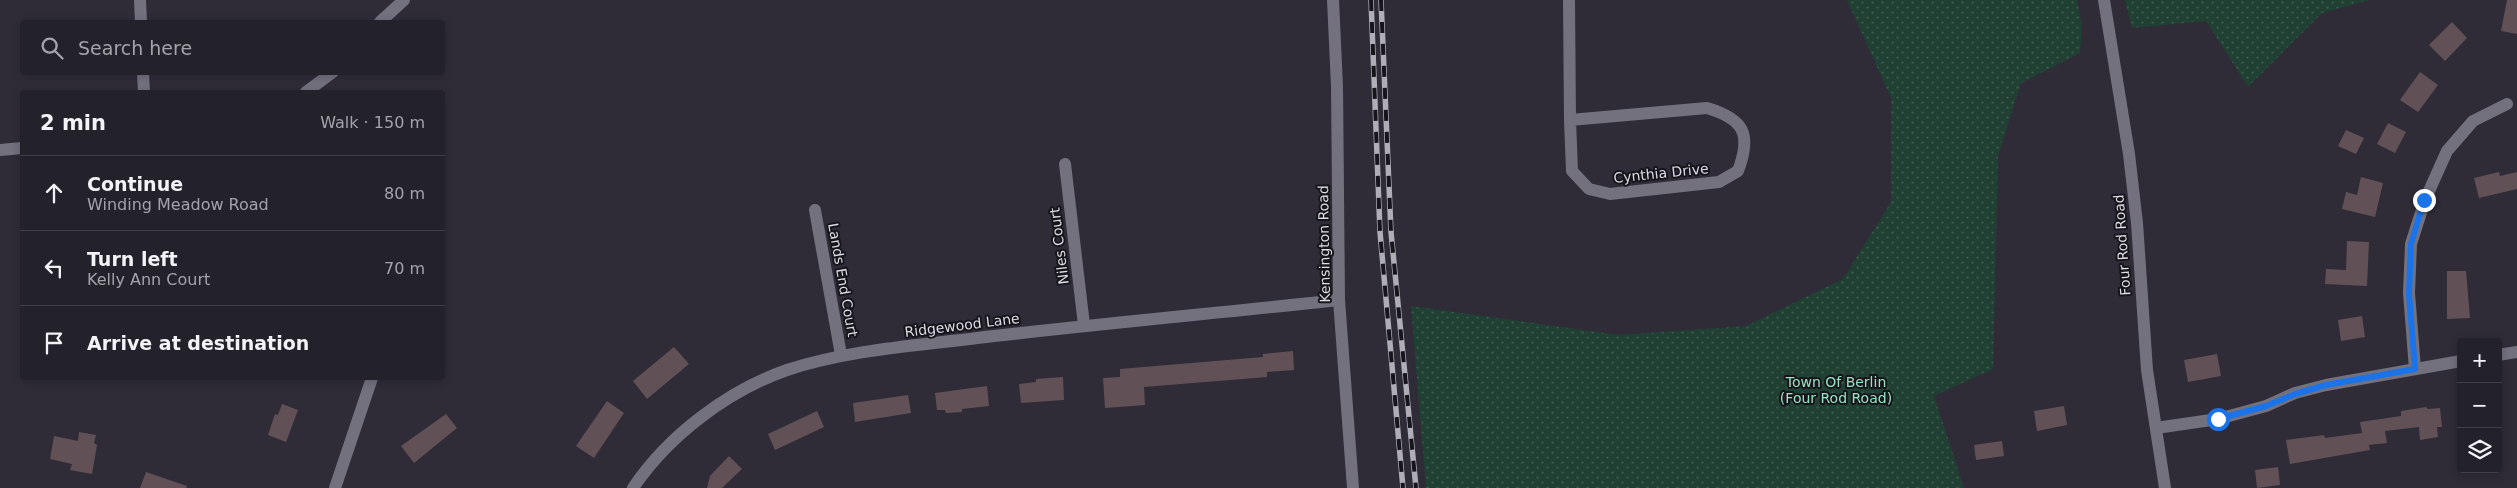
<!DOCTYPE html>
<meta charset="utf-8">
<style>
:root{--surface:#23212a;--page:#2b2932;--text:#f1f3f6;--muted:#a3a3a8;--line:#403e47}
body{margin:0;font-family:"DejaVu Sans",sans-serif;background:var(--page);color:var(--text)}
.controls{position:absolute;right:15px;bottom:15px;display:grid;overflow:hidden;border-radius:5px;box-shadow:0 2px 8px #0003}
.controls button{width:45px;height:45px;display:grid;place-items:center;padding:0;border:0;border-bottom:1px solid var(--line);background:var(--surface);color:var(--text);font:25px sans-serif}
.stop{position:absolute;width:15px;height:15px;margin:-11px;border:4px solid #1a73e8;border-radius:50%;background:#fff}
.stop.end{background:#1a73e8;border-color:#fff;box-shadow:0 1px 5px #0008}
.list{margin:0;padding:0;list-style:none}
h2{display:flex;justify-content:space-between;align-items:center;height:65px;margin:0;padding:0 20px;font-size:21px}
h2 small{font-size:16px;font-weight:400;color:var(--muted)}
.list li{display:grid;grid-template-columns:32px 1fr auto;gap:15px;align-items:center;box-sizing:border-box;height:75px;padding:0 20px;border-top:1px solid var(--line)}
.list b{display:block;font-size:19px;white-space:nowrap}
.list p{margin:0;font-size:16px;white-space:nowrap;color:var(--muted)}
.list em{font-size:16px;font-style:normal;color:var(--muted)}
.icon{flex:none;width:28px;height:28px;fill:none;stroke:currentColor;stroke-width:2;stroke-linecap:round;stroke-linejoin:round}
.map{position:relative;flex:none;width:2517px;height:488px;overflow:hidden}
.search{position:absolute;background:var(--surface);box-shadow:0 2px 8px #0003;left:20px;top:20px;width:425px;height:55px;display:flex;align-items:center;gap:12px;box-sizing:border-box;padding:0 18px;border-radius:5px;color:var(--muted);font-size:19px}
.panel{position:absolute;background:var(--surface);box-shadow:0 2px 8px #0003;left:20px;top:90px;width:425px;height:290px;border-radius:5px}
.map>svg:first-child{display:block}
.grass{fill:url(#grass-dots)}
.building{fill:#615156}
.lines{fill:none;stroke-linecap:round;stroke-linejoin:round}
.minor{stroke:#74717f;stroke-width:12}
.tertiary{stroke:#74717f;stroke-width:12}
.rail-casing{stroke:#afadb6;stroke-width:5.5}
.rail{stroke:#16151b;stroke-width:4;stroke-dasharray:11;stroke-linecap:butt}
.route{stroke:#1a73e8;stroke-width:6}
.labels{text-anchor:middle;stroke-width:4;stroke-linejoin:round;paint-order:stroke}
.street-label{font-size:14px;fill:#dedce4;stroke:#16151b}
.park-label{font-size:14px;fill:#95e4c1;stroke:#16151b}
</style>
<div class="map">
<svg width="2517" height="488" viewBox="0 0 2517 488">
<defs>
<pattern id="grass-dots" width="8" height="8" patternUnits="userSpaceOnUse" patternTransform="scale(1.25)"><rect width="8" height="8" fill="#1f4032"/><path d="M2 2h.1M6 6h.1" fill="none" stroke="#3f5b50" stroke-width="1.8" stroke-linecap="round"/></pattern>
</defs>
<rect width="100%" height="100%" fill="#2f2c38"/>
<g class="grass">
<polygon points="1847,0 2077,0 2082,27 2080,53 2021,83 1998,156 1993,369 1934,396 1964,488 1426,488 1411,306 1619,335 1746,326 1843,279 1891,202 1891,98"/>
<polygon points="2125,0 2370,0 2322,13 2248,87 2206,21 2132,28"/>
</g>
<g class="building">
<polygon points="2507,0 2517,0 2517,34 2501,31"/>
<polygon points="2452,22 2467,38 2445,61 2429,45"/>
<polygon points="2420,72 2438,85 2418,112 2400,100"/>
<polygon points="2388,123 2406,132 2395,153 2377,144"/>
<polygon points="2346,130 2364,138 2356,154 2338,146"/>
<polygon points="2499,172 2500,176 2517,172 2517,189 2479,198 2474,178"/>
<polygon points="2361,177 2383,183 2375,217 2342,209 2346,192 2357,195"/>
<polygon points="2347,241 2369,242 2367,286 2325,284 2326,269 2346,270"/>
<polygon points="2447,271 2466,271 2470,318 2447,319"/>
<polygon points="2362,316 2365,337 2341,341 2338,320"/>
<polygon points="674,347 689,364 647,399 633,381"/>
<polygon points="1293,351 1294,370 1267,372 1267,377 1144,387 1145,405 1105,408 1103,378 1120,377 1120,369 1263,357 1263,354"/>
<polygon points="2217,354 2221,376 2188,382 2184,360"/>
<polygon points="1063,377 1064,400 1021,403 1019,384 1036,382 1036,379"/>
<polygon points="987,386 989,406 962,409 962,412 946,413 945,410 937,410 935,393"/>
<polygon points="908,395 911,413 855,422 853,403"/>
<polygon points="607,401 624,413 594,458 576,446"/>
<polygon points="282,404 298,410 286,442 268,435 275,414 278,415"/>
<polygon points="2064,406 2067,425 2037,431 2034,411"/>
<polygon points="2426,407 2428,409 2440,408 2442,427 2437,427 2438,437 2420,440 2419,427 2385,431 2387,443 2369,445 2370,450 2290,464 2286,440 2324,435 2325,438 2362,433 2360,422 2401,416 2401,411"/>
<polygon points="817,411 824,427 775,450 768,434"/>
<polygon points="446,414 457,428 414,463 401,446"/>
<polygon points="79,432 96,435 94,443 97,445 92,474 70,470 72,464 50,459 54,436 78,441"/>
<polygon points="2002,441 2004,456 1976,460 1974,445"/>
<polygon points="729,456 742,469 722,488 707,488 710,476"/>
<polygon points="2278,467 2280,485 2257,488 2255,470"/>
<polygon points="146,472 187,486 186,488 140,488"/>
</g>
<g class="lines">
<g class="minor">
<polyline points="140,0 141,22"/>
<polyline points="1569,0 1570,120"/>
<polyline points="2104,0 2129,154 2137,223 2147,370 2165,488"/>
<polyline points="143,72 144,92"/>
<path d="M1707,108C1744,119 1752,134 1738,171L1719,182L1610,194L1589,189L1572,171L1570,120Z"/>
<polyline points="1065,164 1084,325"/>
<polyline points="815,210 841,355"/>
<polyline points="2498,355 2517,352"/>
<polyline points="2415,369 2409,293 2411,244 2425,200 2447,151 2473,121 2507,104"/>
<polyline points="2156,428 2218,419 2266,406 2295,393 2326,385 2461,361"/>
<polyline points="335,488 372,378"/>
<path d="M633,488C668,436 727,391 787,370C848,350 913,346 977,338C1098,324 1218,313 1339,300"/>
</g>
<g class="tertiary">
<polyline points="1333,0 1337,86 1339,300 1353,488"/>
<polyline points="380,22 404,0"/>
<polyline points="306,92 333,72"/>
<polyline points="0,150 22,148"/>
</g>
<g class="rail-casing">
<g id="rail">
<polyline points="1371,0 1380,232 1403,488"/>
<polyline points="1381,0 1391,232 1416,488"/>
</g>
</g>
<use href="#rail" class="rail"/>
</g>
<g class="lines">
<polyline class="route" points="2218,419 2266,406 2295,394 2326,385 2415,369 2409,294 2411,244 2424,200"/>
</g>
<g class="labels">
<g class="street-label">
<text transform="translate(1661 173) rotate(-6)" y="5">Cynthia Drive</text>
<text transform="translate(1324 244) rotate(-91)" y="5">Kensington Road</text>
<text transform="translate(2122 245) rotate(-94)" y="5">Four Rod Road</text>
<text transform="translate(1059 246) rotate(-97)" y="5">Niles Court</text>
<text transform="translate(843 280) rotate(80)" y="5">Lands End Court</text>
<text transform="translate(962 325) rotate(-7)" y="5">Ridgewood Lane</text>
</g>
<g class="park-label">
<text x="1836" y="387">Town Of Berlin<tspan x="1836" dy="16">(Four Rod Road)</tspan></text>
</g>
</g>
</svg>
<div class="controls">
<button>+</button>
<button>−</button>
<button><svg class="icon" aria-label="layers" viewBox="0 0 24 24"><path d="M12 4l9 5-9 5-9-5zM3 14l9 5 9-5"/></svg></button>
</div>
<div class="stop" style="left:2218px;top:419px"></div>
<div class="stop end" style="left:2424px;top:200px"></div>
<div class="search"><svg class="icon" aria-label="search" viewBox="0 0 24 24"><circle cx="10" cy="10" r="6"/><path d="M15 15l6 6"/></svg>Search here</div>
<section class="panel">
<h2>2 min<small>Walk · 150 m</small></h2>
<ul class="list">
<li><svg class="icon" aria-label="ahead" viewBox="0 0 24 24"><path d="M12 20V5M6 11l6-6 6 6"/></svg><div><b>Continue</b><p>Winding Meadow Road</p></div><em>80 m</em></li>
<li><svg class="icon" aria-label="left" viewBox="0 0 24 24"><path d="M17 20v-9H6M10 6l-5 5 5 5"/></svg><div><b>Turn left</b><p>Kelly Ann Court</p></div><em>70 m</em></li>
<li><svg class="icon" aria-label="arrive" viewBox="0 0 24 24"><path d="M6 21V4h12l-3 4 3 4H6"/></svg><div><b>Arrive at destination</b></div></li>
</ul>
</section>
</div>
